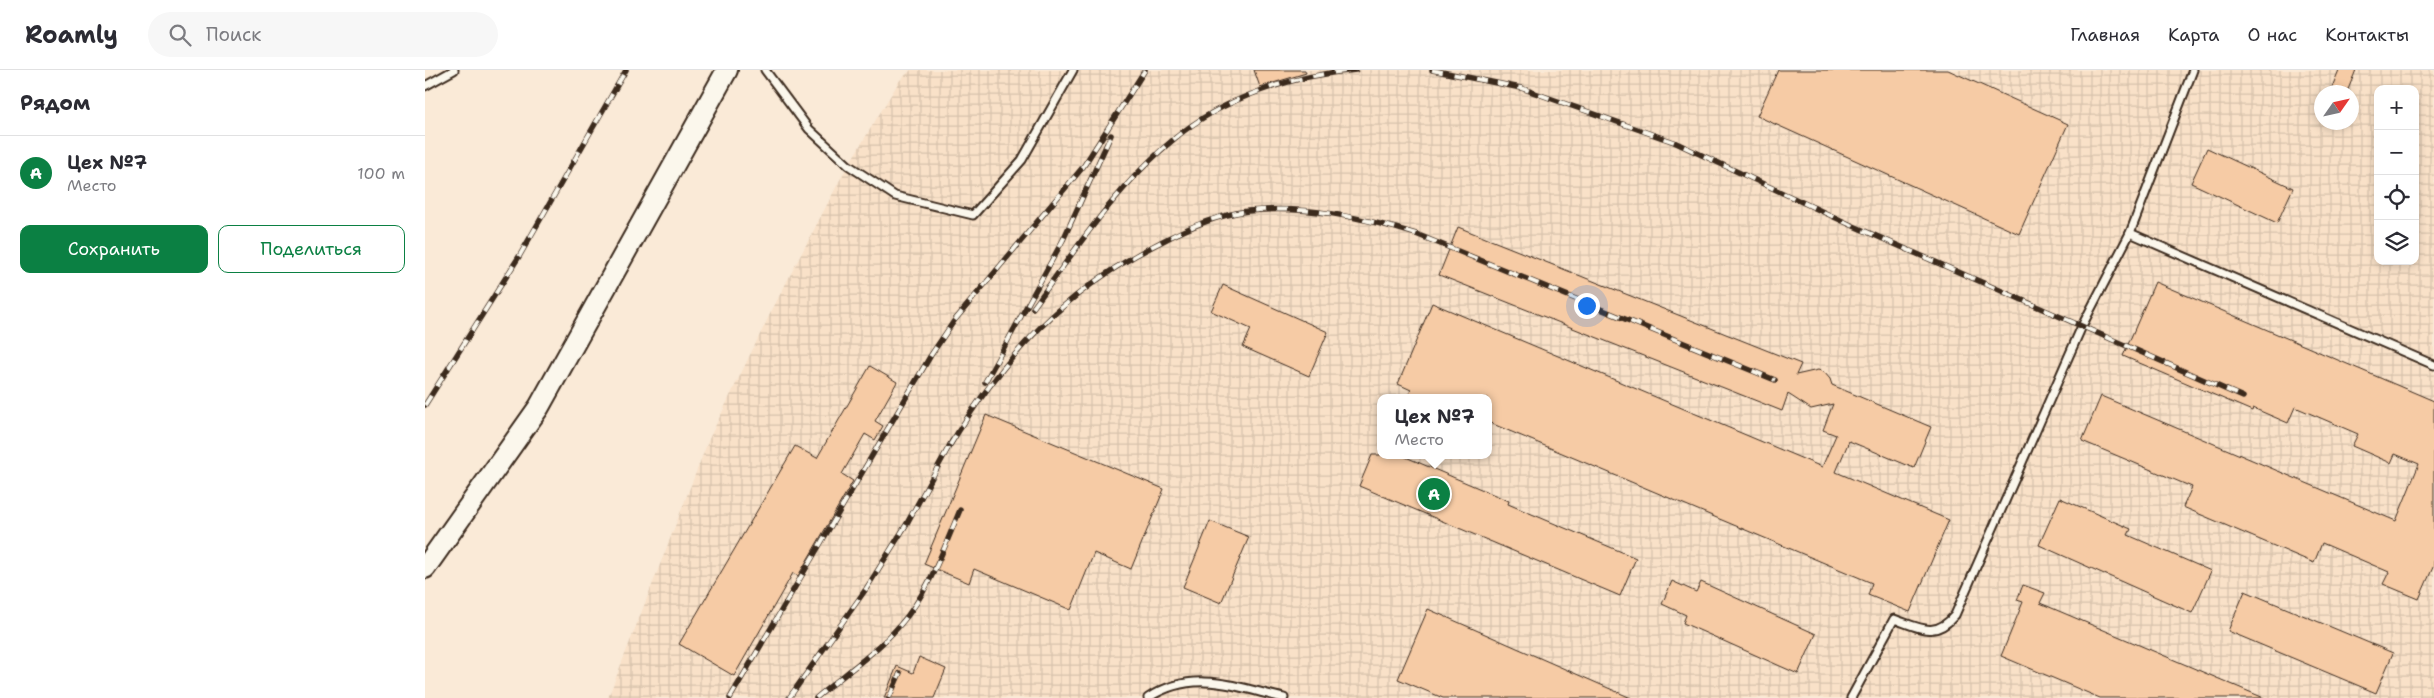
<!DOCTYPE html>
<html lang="ru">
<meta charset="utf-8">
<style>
:root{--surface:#fff;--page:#f7f7f7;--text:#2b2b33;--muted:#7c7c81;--line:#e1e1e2;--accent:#0b8043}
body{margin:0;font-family:"Shantell Sans",sans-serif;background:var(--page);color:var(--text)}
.controls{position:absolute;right:15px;top:15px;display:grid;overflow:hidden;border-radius:10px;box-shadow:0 2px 8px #0003}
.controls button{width:45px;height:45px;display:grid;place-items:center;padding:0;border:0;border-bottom:1px solid var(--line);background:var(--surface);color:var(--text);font:25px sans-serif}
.compass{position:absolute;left:1889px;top:15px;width:45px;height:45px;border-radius:50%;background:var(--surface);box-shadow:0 2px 8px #0003;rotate:56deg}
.you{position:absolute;left:1161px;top:235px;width:18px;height:18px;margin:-12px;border:4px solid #fff;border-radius:50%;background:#1a73e8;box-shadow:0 0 0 8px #1a73e833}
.badge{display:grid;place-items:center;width:32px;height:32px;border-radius:50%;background:var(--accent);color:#fff;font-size:16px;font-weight:700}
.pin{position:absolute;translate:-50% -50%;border:2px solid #fff;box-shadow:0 1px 5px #0006}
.popup{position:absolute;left:952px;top:324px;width:115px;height:65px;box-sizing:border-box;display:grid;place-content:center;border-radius:10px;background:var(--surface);filter:drop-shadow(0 1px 4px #0005);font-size:16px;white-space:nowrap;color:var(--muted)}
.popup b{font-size:19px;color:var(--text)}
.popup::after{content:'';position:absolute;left:50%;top:100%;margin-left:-10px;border:10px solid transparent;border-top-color:var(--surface)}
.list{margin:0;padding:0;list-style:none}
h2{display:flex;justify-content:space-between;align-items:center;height:65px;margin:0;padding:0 20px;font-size:21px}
h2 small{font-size:16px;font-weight:400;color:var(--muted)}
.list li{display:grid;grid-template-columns:32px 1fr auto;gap:15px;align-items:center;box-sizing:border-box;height:75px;padding:0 20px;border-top:1px solid var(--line)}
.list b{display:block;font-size:19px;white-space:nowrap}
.list p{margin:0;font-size:16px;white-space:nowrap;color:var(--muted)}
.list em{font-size:16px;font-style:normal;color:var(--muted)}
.actions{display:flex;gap:10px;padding:15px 20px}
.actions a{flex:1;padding:11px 0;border:1px solid var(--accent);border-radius:10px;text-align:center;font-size:18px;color:var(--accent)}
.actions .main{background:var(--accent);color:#fff}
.icon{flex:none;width:28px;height:28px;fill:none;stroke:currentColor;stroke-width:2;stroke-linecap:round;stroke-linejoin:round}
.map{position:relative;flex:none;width:2009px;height:628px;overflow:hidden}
header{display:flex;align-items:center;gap:30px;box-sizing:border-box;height:70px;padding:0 25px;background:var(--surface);border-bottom:1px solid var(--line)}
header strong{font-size:24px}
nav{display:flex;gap:28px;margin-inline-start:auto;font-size:18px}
.search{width:350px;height:45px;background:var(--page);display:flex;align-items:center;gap:12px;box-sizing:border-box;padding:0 18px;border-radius:28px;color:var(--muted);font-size:19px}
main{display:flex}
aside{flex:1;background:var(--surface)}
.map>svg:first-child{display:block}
.industrial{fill:url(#industrial-grid);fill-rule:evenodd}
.building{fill:#f6cba5;stroke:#3b2a1e}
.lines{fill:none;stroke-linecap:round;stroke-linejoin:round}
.service-casing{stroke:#3b2a1e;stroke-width:11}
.secondary-casing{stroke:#3b2a1e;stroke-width:24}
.service{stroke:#fbf7ec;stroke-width:7}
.secondary{stroke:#fbf7ec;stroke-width:20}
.rail-casing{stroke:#3b2a1e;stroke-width:5.5}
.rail{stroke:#fbf7ec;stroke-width:4;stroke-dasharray:11;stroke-linecap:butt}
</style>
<header>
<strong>Roamly</strong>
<div class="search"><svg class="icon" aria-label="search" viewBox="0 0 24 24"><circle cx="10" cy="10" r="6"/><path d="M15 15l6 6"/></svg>Поиск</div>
<nav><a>Главная</a><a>Карта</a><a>О нас</a><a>Контакты</a></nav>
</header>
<main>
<aside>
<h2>Рядом<small></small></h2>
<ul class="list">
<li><span class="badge">A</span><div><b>Цех №7</b><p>Место</p></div><em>100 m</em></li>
</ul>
<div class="actions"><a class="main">Сохранить</a><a>Поделиться</a></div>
</aside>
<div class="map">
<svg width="2009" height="628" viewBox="0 0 2009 628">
<defs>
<pattern id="industrial-grid" width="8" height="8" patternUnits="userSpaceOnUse" patternTransform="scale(1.25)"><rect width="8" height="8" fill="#f9e1c8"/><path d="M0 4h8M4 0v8" fill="none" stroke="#d6c1ab"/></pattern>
</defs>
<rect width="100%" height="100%" fill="#faead7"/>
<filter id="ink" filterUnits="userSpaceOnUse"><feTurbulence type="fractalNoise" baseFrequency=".02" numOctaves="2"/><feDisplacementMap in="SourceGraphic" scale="10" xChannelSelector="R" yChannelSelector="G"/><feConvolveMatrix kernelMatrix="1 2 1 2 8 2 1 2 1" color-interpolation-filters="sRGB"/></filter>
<g filter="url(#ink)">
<path class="industrial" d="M486,0H2009V628H183L284,369L346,242L418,104L475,10ZM1953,19H1990V191H1953ZM1896,22H1926V52H1896ZM955,328H1063V385H955Z"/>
<g class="building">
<polygon points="829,0 880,0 881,3 835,17"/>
<polygon points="1353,0 1523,0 1643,54 1594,164 1332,46"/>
<polygon points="1914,0 1931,0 1922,22 1905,22"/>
<polygon points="1782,78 1868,118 1852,153 1766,113"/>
<polygon points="1033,157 1376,294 1371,305 1393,300 1399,302 1405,309 1407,315 1506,357 1489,398 1424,371 1411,402 1524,450 1485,542 1443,525 1447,513 1063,352 1063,328 982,328 986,320 973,314 1007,233 1397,397 1411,365 1398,360 1408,334 1386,339 1363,324 1357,341 1014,205"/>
<polygon points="1730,212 2009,331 2009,495 1994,529 1958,514 1964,502 1897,473 1889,493 1758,437 1767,417 1657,371 1676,326 1971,451 1994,394 1970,384 1966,393 1927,376 1933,364 1870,337 1863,353 1828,338 1827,341 1698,286"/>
<polygon points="798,215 903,262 884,306 818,277 826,259 786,241"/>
<polygon points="445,296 472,312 450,351 458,356 450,370 440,364 417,404 428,411 373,506 368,503 309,606 254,574 370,376 392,388"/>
<polygon points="561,345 739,419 706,499 669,483 646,540 549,499 544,513 499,494"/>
<polygon points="947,385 976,385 1084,431 1083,434 1211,488 1195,526 934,416"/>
<polygon points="1635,428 1706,459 1703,465 1786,501 1767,543 1614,475"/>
<polygon points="785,451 824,467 796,533 758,517"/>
<polygon points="1247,511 1271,522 1276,512 1391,564 1373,604 1258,553 1261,545 1237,534"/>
<polygon points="1598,515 1620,523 1615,533 1839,628 1675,628 1576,586 1598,532 1592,530"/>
<polygon points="1820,521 1968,583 1951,623 1803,561"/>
<polygon points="1003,539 1206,628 1018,628 973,609"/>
<polygon points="494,587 521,599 509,628 459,628 472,596 488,603"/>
</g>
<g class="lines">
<g class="service-casing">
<g id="service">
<polyline points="340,0 384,59 423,95 470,126 548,145 597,90 648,0"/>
<polyline points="0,16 29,0"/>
<polyline points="1705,163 2009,295"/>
<path d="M723,628C769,598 811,617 859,628"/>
<path d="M1426,628L1469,549C1495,558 1510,569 1530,545L1657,256L1705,163L1768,0"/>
</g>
</g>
<g class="secondary-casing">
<polyline id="secondary" points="0,498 114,337 302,0"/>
</g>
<use href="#service" class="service"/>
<use href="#secondary" class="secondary"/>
<g class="rail-casing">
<g id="rail">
<polyline points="1007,0 1096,18 1249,72 1424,154 1818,327"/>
<path d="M608,238C650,180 693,115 749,69C797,28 869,5 931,0"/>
<polyline points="560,312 638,170 686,65"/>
<polyline points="0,335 95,185 201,0"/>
<path d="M525,375C580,285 639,221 734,173C762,158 792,145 823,141C881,135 936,147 991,164L1350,310"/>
<polyline points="305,628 506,285 529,251 658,97 720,0"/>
<polyline points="364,628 441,519 481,455 527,371"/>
<path d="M391,628C419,604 451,583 475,555C504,522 518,480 535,440"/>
<polyline points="464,628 475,603"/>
</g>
</g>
<use href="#rail" class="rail"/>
</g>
</g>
</svg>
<div class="controls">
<button>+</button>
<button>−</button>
<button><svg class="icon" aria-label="locate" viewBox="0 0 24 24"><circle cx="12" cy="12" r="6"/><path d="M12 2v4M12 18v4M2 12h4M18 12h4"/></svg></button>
<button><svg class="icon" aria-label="layers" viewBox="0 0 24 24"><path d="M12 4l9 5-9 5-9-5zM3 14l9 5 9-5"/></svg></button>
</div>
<svg class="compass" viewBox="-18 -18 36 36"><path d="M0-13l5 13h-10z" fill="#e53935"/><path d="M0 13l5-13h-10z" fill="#7c7c81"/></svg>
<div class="you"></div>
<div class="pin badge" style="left:1009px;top:424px">A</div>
<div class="popup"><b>Цех №7</b>Место</div>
</div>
</main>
